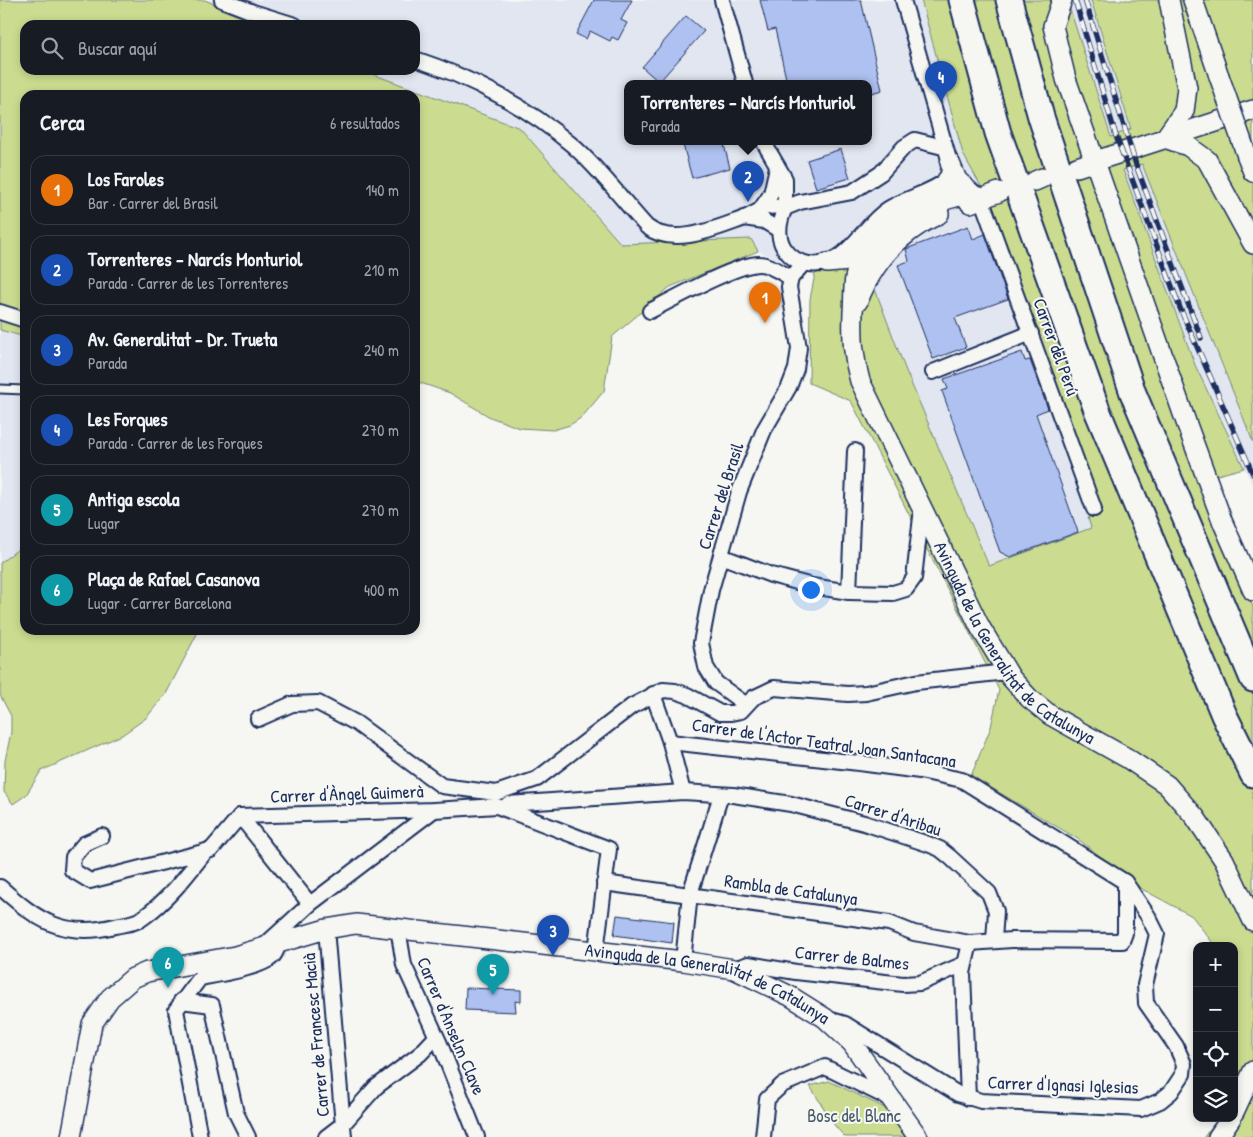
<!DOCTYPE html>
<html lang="es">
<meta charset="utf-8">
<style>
:root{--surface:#171b24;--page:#20242c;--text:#f1f3f6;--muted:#9ea1a6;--line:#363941;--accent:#d1495b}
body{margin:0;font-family:"Patrick Hand",sans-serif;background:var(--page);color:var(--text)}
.controls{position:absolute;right:15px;bottom:15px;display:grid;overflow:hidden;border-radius:10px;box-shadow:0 2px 8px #0003}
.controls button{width:45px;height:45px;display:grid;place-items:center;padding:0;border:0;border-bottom:1px solid var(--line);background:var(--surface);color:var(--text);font:25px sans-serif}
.you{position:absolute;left:810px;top:589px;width:18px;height:18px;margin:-12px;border:4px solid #fff;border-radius:50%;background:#1a73e8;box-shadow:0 0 0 8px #1a73e833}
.badge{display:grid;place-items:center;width:32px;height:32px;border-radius:50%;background:var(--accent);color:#fff;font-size:16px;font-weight:700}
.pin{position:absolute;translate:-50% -41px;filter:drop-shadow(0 1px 2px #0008)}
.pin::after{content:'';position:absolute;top:26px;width:18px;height:15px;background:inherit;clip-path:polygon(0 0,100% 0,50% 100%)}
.popup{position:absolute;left:624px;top:80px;width:248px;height:65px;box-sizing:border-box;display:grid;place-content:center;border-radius:10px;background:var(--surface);filter:drop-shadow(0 1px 4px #0005);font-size:16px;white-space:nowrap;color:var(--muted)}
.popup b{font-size:19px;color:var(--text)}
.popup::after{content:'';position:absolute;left:50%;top:100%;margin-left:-10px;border:10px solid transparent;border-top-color:var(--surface)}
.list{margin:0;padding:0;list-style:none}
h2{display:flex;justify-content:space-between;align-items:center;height:65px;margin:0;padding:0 20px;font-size:21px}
h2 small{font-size:16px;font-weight:400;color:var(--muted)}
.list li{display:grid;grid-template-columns:32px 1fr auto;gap:15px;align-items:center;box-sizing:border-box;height:70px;margin:0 10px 10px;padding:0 10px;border:1px solid var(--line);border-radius:15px}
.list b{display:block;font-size:19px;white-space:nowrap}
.list p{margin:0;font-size:16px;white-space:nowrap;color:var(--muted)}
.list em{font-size:16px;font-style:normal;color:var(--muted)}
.icon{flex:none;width:28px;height:28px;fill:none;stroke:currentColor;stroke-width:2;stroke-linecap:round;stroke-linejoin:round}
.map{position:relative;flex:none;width:1253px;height:1137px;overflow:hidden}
.search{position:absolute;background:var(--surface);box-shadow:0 2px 8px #0003;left:20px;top:20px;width:400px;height:55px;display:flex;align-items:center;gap:12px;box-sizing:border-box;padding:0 18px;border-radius:15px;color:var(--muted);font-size:19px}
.panel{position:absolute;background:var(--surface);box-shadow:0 2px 8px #0003;left:20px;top:90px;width:400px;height:545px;border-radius:15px}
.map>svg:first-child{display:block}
.built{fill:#e1e6f1;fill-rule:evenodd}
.green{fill:#cbdc90;stroke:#738677}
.building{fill:#afc1f0;stroke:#1b2f5e}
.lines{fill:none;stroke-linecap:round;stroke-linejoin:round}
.lane-casing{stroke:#1b2f5e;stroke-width:11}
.street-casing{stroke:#1b2f5e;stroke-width:18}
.secondary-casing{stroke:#1b2f5e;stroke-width:22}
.highway-casing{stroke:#1b2f5e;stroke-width:29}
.lane{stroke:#f6f6f2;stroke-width:7}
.street{stroke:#f6f6f2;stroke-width:14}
.secondary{stroke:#f6f6f2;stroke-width:19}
.highway{stroke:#f6f6f2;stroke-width:25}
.rail-casing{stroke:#1b2f5e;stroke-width:5.5}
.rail{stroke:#f6f6f2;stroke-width:4;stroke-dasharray:11;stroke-linecap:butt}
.secondary-bridge-casing{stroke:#1b2f5e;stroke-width:22;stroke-linecap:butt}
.secondary-bridge{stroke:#f6f6f2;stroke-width:19}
.labels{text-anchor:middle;stroke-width:4;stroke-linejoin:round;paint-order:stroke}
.street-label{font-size:18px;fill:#1b2f5e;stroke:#f6f6f2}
.park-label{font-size:18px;fill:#475a6a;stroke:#f6f6f2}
</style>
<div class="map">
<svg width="1253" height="1137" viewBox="0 0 1253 1137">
<rect width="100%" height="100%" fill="#f6f6f2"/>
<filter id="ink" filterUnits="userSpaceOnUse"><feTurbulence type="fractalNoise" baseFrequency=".02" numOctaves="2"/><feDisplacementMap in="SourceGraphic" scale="10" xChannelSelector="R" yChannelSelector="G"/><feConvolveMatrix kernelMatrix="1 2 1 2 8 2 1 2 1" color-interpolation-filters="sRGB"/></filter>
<g filter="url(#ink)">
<g class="built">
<path d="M205,0H921L963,154L992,206L1101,513L1092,528L990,566L906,371L861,252L815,274L758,251L750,239L621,244L520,128L361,70H415V25H260ZM628,83H868V141H628Z"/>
<polygon points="1067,0 1091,0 1131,130 1111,137"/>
<polygon points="1142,163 1253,442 1253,486 1195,365 1123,170"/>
<polygon points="0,330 25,337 25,544 0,563"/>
</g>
<g class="green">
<polygon points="0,0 205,0 260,25 25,25 25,70 361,70 520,128 621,244 751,239 758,251 670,287 612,337 604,391 582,417 570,425 553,430 520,428 490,417 450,393 415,381 415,95 25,95 25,337 0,330"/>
<polygon points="921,0 1067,0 1111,137 1131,129 1091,0 1253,0 1253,442 1142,164 1123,170 1195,365 1244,468 1202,479 1253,607 1253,1137 1204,1137 1218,1118 1234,1118 1234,946 1215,946 1192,916 1142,889 1078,839 971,776 991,727 999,690 851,401 809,383 810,299 815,274 861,252 906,371 989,566 1091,528 1088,518 1101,513 992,206 963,154"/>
<polygon points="25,544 25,630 199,630 166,694 146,718 122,735 41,771 26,795 13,804 4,792 5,761 11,732 11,716 0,695 0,563"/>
<polygon points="829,1081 885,1108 905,1137 845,1137 835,1126 810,1086"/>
</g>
<g class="building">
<polygon points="594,0 632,0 621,20 627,23 618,40 612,37 610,41 590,31 586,39 576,34"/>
<polygon points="760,0 861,0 882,90 868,94 868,83 787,83 775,29 768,31"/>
<polygon points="686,16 704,31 659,82 642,67"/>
<polygon points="682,141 723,141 730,168 692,178"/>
<polygon points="841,149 850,178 816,188 807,160"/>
<polygon points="968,226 973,239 985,234 1008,299 955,318 966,347 933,359 898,265 909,261 906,249"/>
<polygon points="1022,352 1025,361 1030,360 1048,409 1036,414 1078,532 1010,557 1000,552 942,391 948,389 944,379"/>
<polygon points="617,915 674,922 672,943 614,935"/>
<polygon points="466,988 521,990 521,1002 515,1001 516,1012 465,1010"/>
</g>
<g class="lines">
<g class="lane-casing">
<polyline id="lane" points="0,389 25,390"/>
</g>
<g class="street-casing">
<g id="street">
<polyline points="222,0 253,12 295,25"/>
<polyline points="722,0 745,83"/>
<path d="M903,0L950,163L947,180C930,193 906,198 888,209C861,226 847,269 809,264C799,263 790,257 784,248C776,235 779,221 785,208L800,202L852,192L881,173L904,147L915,140L943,147"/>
<path d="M415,59C470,77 528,107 572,145C600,169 622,200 647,227C673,247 714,229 742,219C761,212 763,203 785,208"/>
<polyline points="763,141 785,179 785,208"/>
<polyline points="981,198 1094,509"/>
<polyline points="762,207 771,194 777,167"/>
<polyline points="744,218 764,221 779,230"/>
<path d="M650,311C673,299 736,264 759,264C769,264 782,273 791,278"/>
<polyline points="0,312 25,320"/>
<polyline points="933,372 1031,333"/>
<polyline points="721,556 771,575 812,586 849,592 893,593 906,589 914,578 922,508"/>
<polyline points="849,592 855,451"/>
<polyline points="653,694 670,742 683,792"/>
<polyline points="745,704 716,683 706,667 701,643 711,590 739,492 764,430 789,387 796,369 799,348 789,287 791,278 804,263"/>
<polyline points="258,719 292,704 318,703 356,723 442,786 496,793 537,779 632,706 663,690 675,691 687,695 720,713 731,713 741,711 753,698 774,688 848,694 866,693 916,682 1006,672"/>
<polyline points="670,742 859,763 920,771 962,780 1125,882 1148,916 1157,934 1145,985 1146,1003 1176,1046 1184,1064 1183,1074 1171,1092 1160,1101 1141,1109 981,1101 958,1094 845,1024 828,1019"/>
<polyline points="505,808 508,804 683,792 733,795 791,804 864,823 928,844 940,849 950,857 989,893 996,911 994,940"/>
<polyline points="240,816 310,904"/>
<polyline points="102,836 84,844 73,857 72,870 90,881 211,850 240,816 434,810 497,806 609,849 596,951"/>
<polyline points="604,883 889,923 914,933 970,943 1012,940 1122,941 1125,933 1125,882"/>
<path d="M0,887C37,920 63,939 115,926C124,924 137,923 144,917C169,899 187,875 206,851"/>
<polyline points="398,928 404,965 440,1044 477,1137"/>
<polyline points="326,929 344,1137"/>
<polyline points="265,945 310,904 434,810"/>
<polyline points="683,961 690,894 721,795"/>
<polyline points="734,969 748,964 796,972 903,984 920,983 964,964"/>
<polyline points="181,1001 212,1005 236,1113 248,1137"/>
<polyline points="968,1098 963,973 970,943"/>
<path d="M200,1137L176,1010L200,978C216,975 261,968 272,957C276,954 277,948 279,943"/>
<polyline points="326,1137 343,1124 376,1087 420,1054 436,1037"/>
<polyline points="763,1137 767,1099 782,1085 825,1067 890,1099"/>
</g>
</g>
<g class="secondary-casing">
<g id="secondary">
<polyline points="1062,0 1053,26 1066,79 1186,422 1223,523 1253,591"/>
<polyline points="1193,0 1219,76"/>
<polyline points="1165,138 1184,111 1187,88 1169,0"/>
<polyline points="1165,138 1188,146 1207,160 1253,244"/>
<polyline points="1247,156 1253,172"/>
<polyline points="950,163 957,180 973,195"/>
<polyline points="1077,167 1253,110"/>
<polyline points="1035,181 1042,178"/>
<path id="s1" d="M981,198C965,191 944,200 929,206C897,218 862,241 855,278C853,289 854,301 853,312C852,337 853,357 860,381L980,627L1011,678L1029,698L1050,715L1127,758L1167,785L1195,817L1224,860L1253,921"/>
<polyline points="970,203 999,192"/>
<polyline points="936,209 940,205 947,180"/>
<polyline points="827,263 871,259"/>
<path d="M858,301C874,260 900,232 939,214"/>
<polyline points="1234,1112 1253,1071"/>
<path id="s2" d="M71,1137L92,1024L110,998L133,978L147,972L235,956L326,929L356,924L683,961L734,969L790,996L825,1018L852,1043L918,1137"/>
<polyline points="1218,1137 1231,1118"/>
</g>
</g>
<g class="highway-casing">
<g id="highway">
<polyline points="962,0 998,133 1097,410 1224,715 1253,774"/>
<polyline points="1009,0 1041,117 1133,393 1253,679"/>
</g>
</g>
<use href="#lane" class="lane"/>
<use href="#street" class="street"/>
<use href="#secondary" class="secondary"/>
<use href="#highway" class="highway"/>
<g class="rail-casing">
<g id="rail">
<polyline points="1075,0 1116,136 1180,308 1253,474"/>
<polyline points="1085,0 1136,165 1201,338"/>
</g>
</g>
<use href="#rail" class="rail"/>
<g class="secondary-bridge-casing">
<polyline id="secondary-bridge" points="1219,76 1247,156"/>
</g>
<use href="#secondary-bridge" class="secondary-bridge"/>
</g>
</g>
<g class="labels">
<g class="street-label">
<text transform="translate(1056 347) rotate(70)" y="6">Carrer del Perú</text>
<text transform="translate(721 496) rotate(-72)" y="6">Carrer del Brasil</text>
<text dy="6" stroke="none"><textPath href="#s1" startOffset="574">Avinguda de la Generalitat de Catalunya</textPath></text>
<text transform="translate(824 743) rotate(8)" y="6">Carrer de l'Actor Teatral Joan Santacana</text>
<text transform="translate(347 794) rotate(-2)" y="6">Carrer d'Àngel Guimerà</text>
<text transform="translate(893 815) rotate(18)" y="6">Carrer d'Aribau</text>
<text transform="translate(791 890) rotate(8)" y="6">Rambla de Catalunya</text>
<text transform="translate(852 958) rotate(6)" y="6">Carrer de Balmes</text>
<text dy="6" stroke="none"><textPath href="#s2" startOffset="766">Avinguda de la Generalitat de Catalunya</textPath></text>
<text transform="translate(451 1026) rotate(67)" y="6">Carrer d'Anselm Clave</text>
<text transform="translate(316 1035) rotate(-95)" y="6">Carrer de Francesc Macià</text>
<text transform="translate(1063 1085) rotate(2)" y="6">Carrer d'Ignasi Iglesias</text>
</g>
<g class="park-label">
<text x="854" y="1122">Bosc del Blanc</text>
</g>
</g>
</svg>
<div class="controls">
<button>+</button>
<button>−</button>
<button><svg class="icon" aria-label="locate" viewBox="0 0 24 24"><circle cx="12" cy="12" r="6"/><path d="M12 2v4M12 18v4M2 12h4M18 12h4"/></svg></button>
<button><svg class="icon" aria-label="layers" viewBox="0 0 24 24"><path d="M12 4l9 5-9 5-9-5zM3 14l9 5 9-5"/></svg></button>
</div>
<div class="you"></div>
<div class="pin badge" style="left:765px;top:323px;background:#e8710a">1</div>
<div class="pin badge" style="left:748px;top:202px;background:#1a4fb4">2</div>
<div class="popup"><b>Torrenteres - Narcís Monturiol</b>Parada</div>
<div class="pin badge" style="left:553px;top:956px;background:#1a4fb4">3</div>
<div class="pin badge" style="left:941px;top:102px;background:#1a4fb4">4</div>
<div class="pin badge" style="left:493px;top:995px;background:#0f9aa8">5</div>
<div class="pin badge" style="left:168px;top:988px;background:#0f9aa8">6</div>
<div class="search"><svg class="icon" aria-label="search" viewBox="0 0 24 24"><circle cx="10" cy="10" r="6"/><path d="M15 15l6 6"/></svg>Buscar aquí</div>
<section class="panel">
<h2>Cerca<small>6 resultados</small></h2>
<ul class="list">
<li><span class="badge" style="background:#e8710a">1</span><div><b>Los Faroles</b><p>Bar · Carrer del Brasil</p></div><em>140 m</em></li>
<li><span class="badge" style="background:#1a4fb4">2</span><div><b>Torrenteres - Narcís Monturiol</b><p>Parada · Carrer de les Torrenteres</p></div><em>210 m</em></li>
<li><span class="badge" style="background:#1a4fb4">3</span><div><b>Av. Generalitat - Dr. Trueta</b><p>Parada</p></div><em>240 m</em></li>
<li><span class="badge" style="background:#1a4fb4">4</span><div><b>Les Forques</b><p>Parada · Carrer de les Forques</p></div><em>270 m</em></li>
<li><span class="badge" style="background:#0f9aa8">5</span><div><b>Antiga escola</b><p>Lugar</p></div><em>270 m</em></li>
<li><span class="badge" style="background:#0f9aa8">6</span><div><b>Plaça de Rafael Casanova</b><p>Lugar · Carrer Barcelona</p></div><em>400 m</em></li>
</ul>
</section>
</div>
